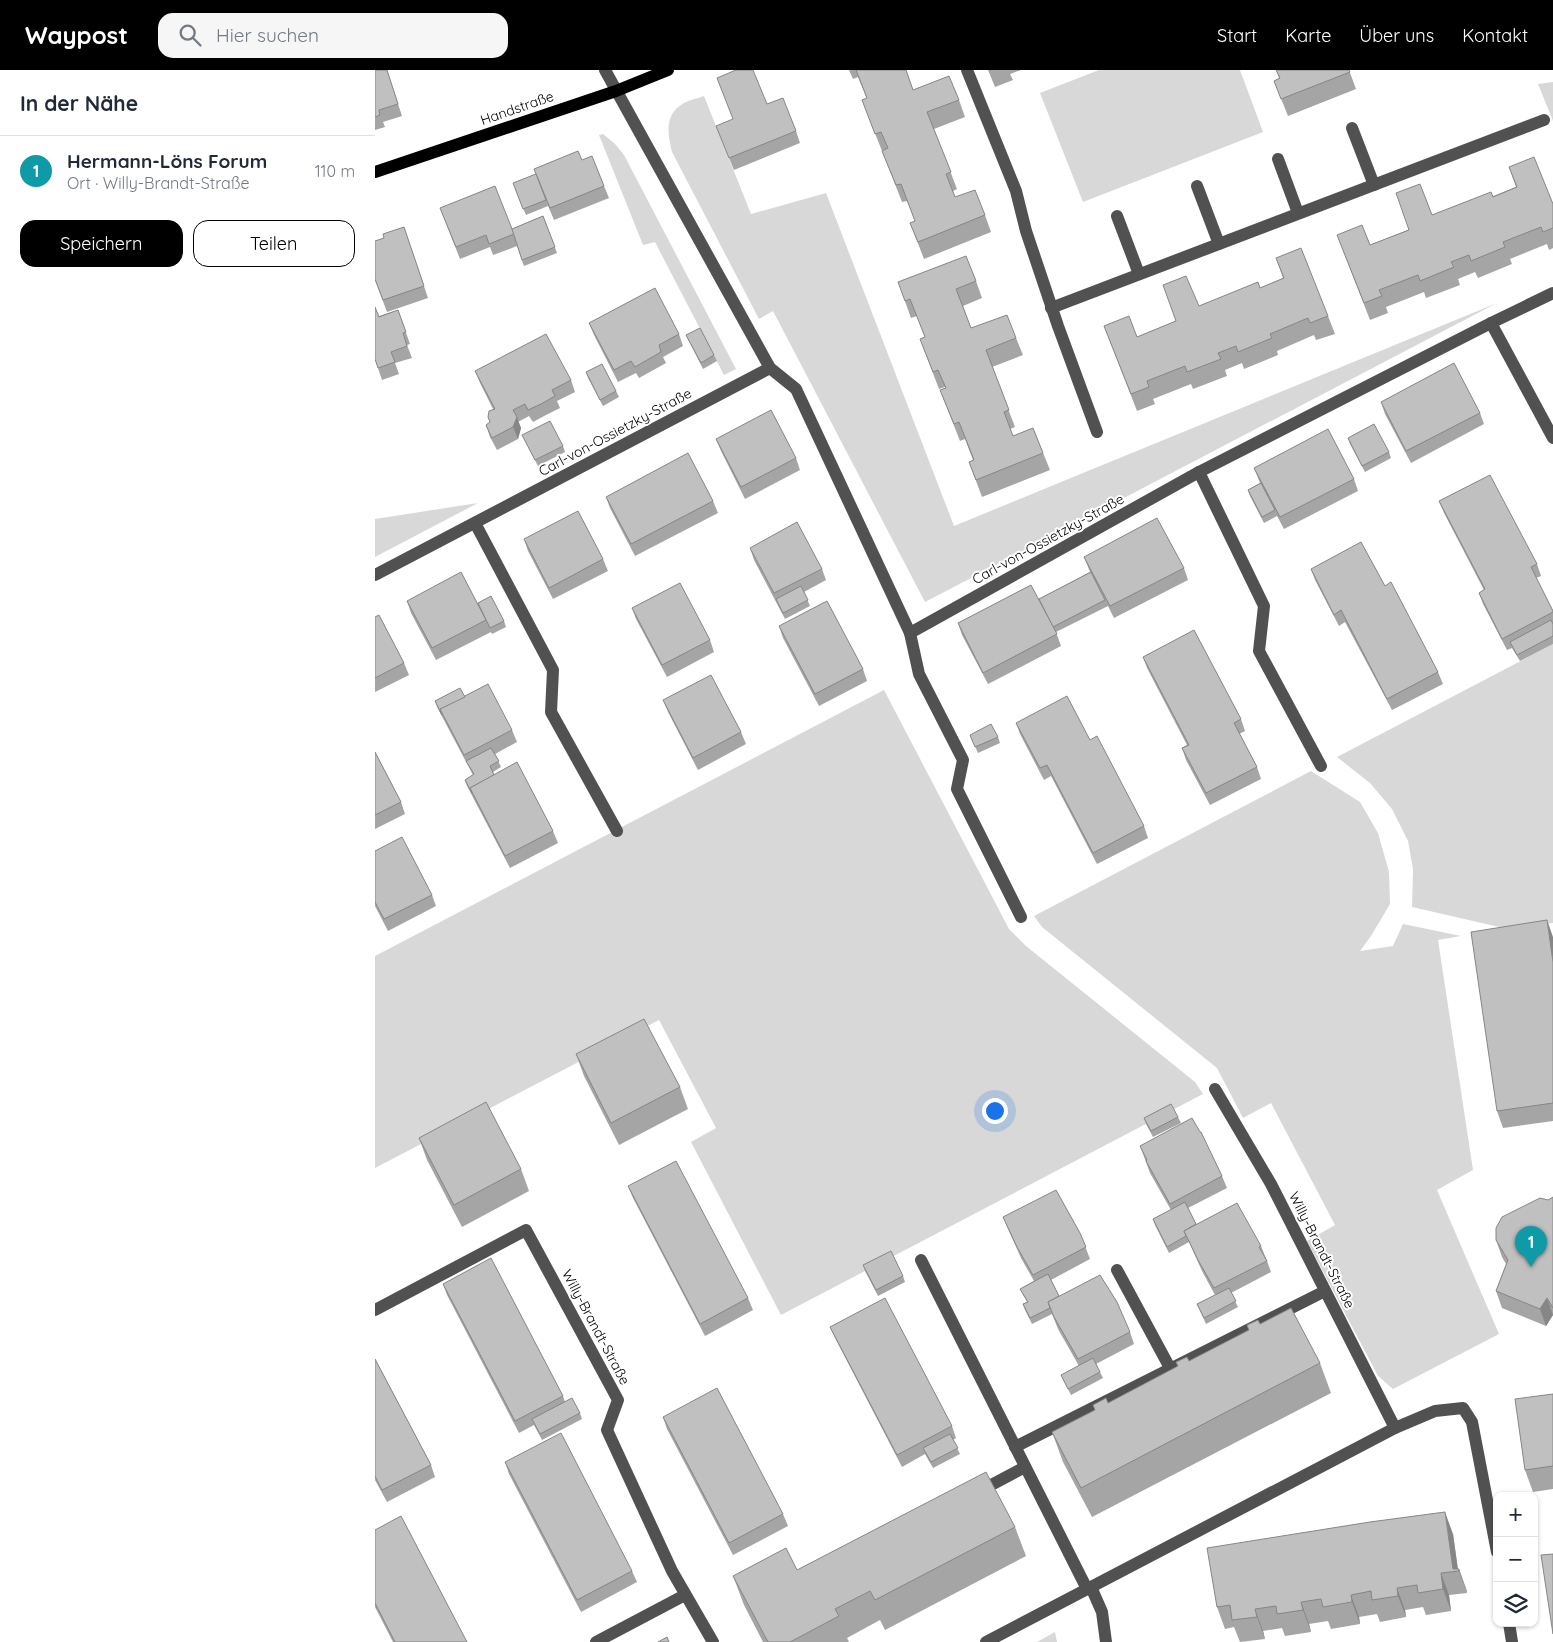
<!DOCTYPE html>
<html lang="de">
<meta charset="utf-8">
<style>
:root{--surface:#fff;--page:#f6f6f7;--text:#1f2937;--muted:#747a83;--line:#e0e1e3;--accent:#000}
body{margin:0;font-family:Quicksand,sans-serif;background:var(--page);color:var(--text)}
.controls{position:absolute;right:15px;bottom:15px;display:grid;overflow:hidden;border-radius:10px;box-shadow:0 1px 4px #0004}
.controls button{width:45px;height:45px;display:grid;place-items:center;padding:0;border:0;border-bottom:1px solid var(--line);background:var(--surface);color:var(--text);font:25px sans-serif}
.you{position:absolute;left:619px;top:1040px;width:18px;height:18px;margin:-12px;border:4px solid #fff;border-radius:50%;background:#1a73e8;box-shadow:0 0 0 8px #1a73e833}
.badge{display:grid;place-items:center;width:32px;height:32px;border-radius:50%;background:var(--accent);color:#fff;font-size:16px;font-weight:700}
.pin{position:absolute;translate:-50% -41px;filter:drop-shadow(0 1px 2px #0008)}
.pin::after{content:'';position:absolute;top:26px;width:18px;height:15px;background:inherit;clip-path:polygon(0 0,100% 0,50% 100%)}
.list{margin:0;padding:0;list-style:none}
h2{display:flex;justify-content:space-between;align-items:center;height:65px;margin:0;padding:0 20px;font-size:21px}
h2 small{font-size:16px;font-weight:400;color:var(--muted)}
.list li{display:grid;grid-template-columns:32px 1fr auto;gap:15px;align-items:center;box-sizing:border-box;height:70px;padding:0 20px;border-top:1px solid var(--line)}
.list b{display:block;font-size:19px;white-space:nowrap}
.list p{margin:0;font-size:16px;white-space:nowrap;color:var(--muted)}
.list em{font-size:16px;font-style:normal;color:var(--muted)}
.actions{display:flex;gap:10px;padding:15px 20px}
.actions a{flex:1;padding:11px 0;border:1px solid var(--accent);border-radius:15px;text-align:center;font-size:18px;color:var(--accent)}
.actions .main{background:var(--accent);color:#fff}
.icon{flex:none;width:28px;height:28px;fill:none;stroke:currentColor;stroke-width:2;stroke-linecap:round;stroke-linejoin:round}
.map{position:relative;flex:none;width:1178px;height:1572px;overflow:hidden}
header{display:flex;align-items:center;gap:30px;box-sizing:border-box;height:70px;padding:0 25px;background:var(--accent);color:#fff}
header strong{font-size:24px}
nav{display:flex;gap:28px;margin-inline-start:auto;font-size:18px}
.search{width:350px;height:45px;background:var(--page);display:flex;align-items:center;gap:12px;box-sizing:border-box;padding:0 18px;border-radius:15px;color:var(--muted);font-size:19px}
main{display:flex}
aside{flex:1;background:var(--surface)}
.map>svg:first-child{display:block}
.green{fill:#d8d8d8}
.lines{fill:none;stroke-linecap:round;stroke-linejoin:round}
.minor{stroke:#515151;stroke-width:12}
.major{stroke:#000;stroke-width:12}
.wall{fill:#a5a5a5}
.shaded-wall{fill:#868686}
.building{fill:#c0c0c0;stroke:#868686}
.labels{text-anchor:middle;stroke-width:4;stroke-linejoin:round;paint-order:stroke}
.street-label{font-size:14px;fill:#000;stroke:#fff}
</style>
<header>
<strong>Waypost</strong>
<div class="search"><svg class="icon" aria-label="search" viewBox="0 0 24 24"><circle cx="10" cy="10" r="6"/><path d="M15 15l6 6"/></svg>Hier suchen</div>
<nav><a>Start</a><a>Karte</a><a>Über uns</a><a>Kontakt</a></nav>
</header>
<main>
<aside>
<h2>In der Nähe<small></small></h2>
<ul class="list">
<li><span class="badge" style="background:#0f9aa8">1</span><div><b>Hermann-Löns Forum</b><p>Ort · Willy-Brandt-Straße</p></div><em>110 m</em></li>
</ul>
<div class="actions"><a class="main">Speichern</a><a>Teilen</a></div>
</aside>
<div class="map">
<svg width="1178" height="1572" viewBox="0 0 1178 1572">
<rect width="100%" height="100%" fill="#fff"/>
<g class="green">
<polygon points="724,0 865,0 888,62 708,132 665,23"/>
<polygon points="1178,12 1178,51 1163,14"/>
<path d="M329,26L376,144L451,123L579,456L1122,233L550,532L398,241L384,249L297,82C293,66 289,46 306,35C312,30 322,29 329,26Z"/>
<polygon points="228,64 240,74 249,85 361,299 349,305 280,172 268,175 224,65"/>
<polygon points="103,433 0,487 0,449"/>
<polygon points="1178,574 1178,853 1133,859 1037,837 1038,799 1033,771 1017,739 995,713 962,687"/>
<polygon points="509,620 634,859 651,876 820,1012 828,1024 406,1245 316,1072 341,1058 284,950 0,1098 0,886"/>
<polygon points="936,701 985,732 1003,763 1014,802 1015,834 996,866 985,881 1018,876 1028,854 1086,866 1063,870 1098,1100 1062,1120 1124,1264 1018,1319 1003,1306 932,1171 960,1155 896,1033 868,1048 842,998 667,857 659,846"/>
<polygon points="680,1562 682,1572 662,1572"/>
</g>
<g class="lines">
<g class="minor">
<polyline points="230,0 395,298 421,319 535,563 544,604 588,690 582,719 646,847"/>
<polyline points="592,0 641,121 651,161 683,256 722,362"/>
<polyline points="977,58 999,115"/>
<polyline points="903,89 923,143"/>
<polyline points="822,116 844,174"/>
<polyline points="742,146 764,204"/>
<polyline points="676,238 1169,50"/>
<polyline points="1116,253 1178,368"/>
<polyline points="824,402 889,536 884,581 946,696"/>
<polyline points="100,453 178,600 176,642 242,761"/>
<polyline points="0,505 395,298"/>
<polyline points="535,563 824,402 1116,253 1178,223"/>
<polyline points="840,1019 896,1114 1020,1358"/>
<polyline points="546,1190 712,1519"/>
<polyline points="742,1200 795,1298"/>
<polyline points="0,1240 151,1160 243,1330 232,1360 297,1501 338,1572"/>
<polyline points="640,1377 950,1221"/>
<polyline points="603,1422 650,1397"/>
<polyline points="716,1517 727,1542 731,1572"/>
<polyline points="1134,1553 1137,1572"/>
<polyline points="221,1572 310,1525"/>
<polyline points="611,1572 1020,1358 1060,1341 1088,1338 1097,1352 1122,1482"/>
</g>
<polyline class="major" points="0,102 241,21 293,0"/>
</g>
<g class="wall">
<polygon points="0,0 12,0 27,46 8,52 10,57 0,60"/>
<polygon points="474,0 531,0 538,20 584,30 590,47 559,59 582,119 578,121 580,127 610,145 616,162 549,189 535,153 540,151 532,131 527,132 487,30 492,29 483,7 478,9"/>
<polygon points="613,0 646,0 635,4 638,10 620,17"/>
<polygon points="901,0 974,0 981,19 913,46 899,11 904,8"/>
<polygon points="341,56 421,61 425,73 359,100"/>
<polygon points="207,90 229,116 234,128 179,150 171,131 173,136 151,145 140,119"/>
<polygon points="1134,97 1178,134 1178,178 1174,180 1172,174 1135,189 1137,194 1103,208 1100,202 1083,209 1085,215 1051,228 1049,222 1011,237 1013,243 995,250 962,165 995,175 1141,117"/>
<polygon points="65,138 137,159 168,146 182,183 149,196 142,176 118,185 115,177 85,189"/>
<polygon points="29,157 53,228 12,242 0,210 9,168"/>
<polygon points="901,188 953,246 960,264 941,270 939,265 902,281 903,285 869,299 867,293 850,300 852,306 818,319 816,314 778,329 780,334 762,341 729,256 762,267 801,251 824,236 885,218 908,208"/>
<polygon points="601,211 607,228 588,236 596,258 641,268 648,285 617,297 640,357 635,359 638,366 658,358 675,400 607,427 594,392 598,390 590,369 585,371 565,320 570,318 570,317 564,319 545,269 550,267 542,246 536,248 523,212"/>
<polygon points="23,240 35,274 32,275 37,288 20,293 24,304 7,310 0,289 4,246"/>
<polygon points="214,253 304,264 308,276 288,287 291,293 264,308 261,303 243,312 219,265"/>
<polygon points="311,265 339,285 342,291 328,299"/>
<polygon points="100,301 196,310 200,322 182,331 185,338 171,345 158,352 154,346 143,352 146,358 143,369 122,380 115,367 111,355 115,353 113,347 118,339 105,313"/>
<polygon points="211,302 241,321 244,327 228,336 213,308"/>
<polygon points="1006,332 1105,343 1109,354 1036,393 1010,344"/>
<polygon points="147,365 188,376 190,382 163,396 150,371"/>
<polygon points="973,368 1014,382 1016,388 990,402 975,374"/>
<polygon points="341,369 421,388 425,400 370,429 346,381"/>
<polygon points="879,398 979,409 983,421 909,459 902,446 889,453 875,426 873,420 885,413"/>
<polygon points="231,427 338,431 343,443 260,486 235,438"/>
<polygon points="1064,431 1162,494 1166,506 1161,508 1178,541 1178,574 1145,591 1137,578 1132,580 1108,534 1104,523 1109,520 1069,443"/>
<polygon points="149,469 228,489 233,501 178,529 153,481"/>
<polygon points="375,478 447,499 451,510 429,522 435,536 410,549 379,490"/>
<polygon points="709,487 809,498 813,510 739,548 733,536 681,562 686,576 613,614 587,565 583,553 664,529 715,502"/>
<polygon points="936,499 1010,516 1063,602 1068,614 1017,640 970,552 964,556 940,510"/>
<polygon points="32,531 103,533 129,551 131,557 117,564 116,562 61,590 36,543"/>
<polygon points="257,538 335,570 339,582 292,607 261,549"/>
<polygon points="0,547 29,593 34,605 0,622"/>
<polygon points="404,556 488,599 492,611 444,636 408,568"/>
<polygon points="768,587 866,649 870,661 864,664 882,697 886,709 835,735 811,690 807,678 812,675 772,598"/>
<polygon points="90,627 137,660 142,672 120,684 126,697 118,702 119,705 178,761 183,773 135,798 92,716 90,710 98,705 62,637 60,631"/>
<polygon points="288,630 366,662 371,674 323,700 293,642"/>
<polygon points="641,653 715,670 769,756 773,768 722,794 676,706 669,710 645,664"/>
<polygon points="595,665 623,667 625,673 603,683"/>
<polygon points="0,682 26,732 30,744 0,759"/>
<polygon points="0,781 57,825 61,836 13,861 0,836"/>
<polygon points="1178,867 1178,1051 1128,1058 1122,1041"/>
<polygon points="201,984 305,1017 313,1039 244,1075 209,1006"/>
<polygon points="803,1047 806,1053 778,1067 771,1054 769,1048"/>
<polygon points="44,1068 146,1099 154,1121 87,1157 52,1090"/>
<polygon points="765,1076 847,1106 852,1118 813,1138 821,1154 886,1176 892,1191 896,1202 856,1223 863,1237 831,1254 822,1234 840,1225 827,1201 814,1172 794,1183 780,1155 778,1149 796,1140 775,1103"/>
<polygon points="253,1116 373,1228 378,1240 330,1266 258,1128"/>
<polygon points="1178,1127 1178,1245 1171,1256 1127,1238 1121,1221 1131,1194 1127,1187 1121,1170"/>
<polygon points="628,1147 705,1163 715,1189 676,1210 684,1226 755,1262 759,1274 721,1294 728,1308 696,1325 686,1305 704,1296 683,1259 677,1244 657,1254 650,1240 648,1234 652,1232 645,1219 659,1211 646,1188 633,1159"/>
<polygon points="488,1195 528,1206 530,1212 503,1226 490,1201"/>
<polygon points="68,1214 188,1326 190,1332 205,1343 207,1349 167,1370 159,1355 144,1363 72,1225"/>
<polygon points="885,1254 945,1293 956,1323 717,1447 688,1392 677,1362 720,1340 718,1335 733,1333 803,1297 801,1292 814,1291 874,1260 872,1255"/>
<polygon points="455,1257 577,1356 581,1368 578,1370 585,1384 558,1398 550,1384 527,1397 460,1268"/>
<polygon points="0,1289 56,1395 60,1407 12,1432 0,1410"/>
<polygon points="1178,1324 1178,1419 1158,1422 1150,1400"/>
<polygon points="288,1347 408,1444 413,1456 358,1485 292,1359"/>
<polygon points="130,1392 257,1501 262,1512 206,1542 134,1404"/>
<polygon points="640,1457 651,1486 510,1560 505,1550 472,1568 474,1572 388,1572 369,1535 358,1506 422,1500"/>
<polygon points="0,1460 92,1572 18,1572 0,1537"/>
<polygon points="1078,1464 1083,1499 1084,1499 1092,1523 1074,1525 1076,1541 1051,1545 1048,1537 1030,1540 1031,1547 1005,1552 1002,1544 984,1547 985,1554 956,1559 953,1551 934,1554 936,1562 910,1566 907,1558 888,1561 890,1569 865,1572 859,1557 850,1559 842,1537"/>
</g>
<g class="shaded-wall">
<polygon points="142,347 146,358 143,369 138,357"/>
<polygon points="1172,850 1178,867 1178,892"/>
<polygon points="1172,1228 1178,1245 1171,1256 1165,1239"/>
<polygon points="1070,1442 1078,1464 1083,1501 1078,1499"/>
<polygon points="1084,1499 1092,1521 1092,1523 1084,1501"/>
<polygon points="1066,1503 1074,1525 1076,1541 1068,1519"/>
<polygon points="1022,1518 1030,1540 1031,1547 1023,1526"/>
<polygon points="976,1525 984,1547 985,1554 977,1532"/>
<polygon points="926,1532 934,1554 936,1562 928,1540"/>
<polygon points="880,1539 888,1561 890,1569 882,1547"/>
</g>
<g class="building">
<polygon points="0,0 12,0 23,34 4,40 5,45 0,47"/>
<polygon points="361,0 378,0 392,34 408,28 421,61 354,88 341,56 358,49 342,8"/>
<polygon points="481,0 531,0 538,20 574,6 584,30 552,42 576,102 571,104 580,127 600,120 610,145 543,172 535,153 540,151 526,114 521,115 507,81 513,78 506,62 500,64 487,30 492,28"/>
<polygon points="901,0 974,0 975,2 906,29 899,11 905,8"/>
<polygon points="203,81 207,90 217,86 229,116 175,138 159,99"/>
<polygon points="1159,87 1178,134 1178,158 1168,162 1166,157 1128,172 1130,177 1096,191 1094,185 1076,192 1079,197 1045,211 1043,205 1004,220 1007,226 989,233 962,165 987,155 995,175 1034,160 1021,123 1045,114 1057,145 1116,122 1118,127 1142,117 1134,97"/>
<polygon points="161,104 171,130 148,139 138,113"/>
<polygon points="120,116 139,164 114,174 111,165 81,177 65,138"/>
<polygon points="168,146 180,177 147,190 137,159"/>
<polygon points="29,157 49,216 8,230 0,209 0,171 9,168 8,164"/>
<polygon points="926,178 953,246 935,253 933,248 895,264 897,268 863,282 861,276 843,283 846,289 812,302 810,296 772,311 774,317 756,324 729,256 754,246 762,267 801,251 788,215 811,206 824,236 883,212 885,218 909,208 901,188"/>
<polygon points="591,186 601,211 581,219 596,258 632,245 641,268 611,280 634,340 629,342 638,366 658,358 668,383 601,410 594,392 599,390 584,352 579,354 565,320 571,318 563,300 558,302 545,269 550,267 535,229 530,231 523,212"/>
<polygon points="280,218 304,264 284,275 286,282 260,297 256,291 239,300 214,253"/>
<polygon points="0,237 4,247 23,240 31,262 28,263 32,276 16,282 20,292 3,298 0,289"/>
<polygon points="325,258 339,285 326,293 311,265"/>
<polygon points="171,264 196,310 177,320 180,326 166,334 153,340 150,334 138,340 142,347 138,357 117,368 111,355 115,352 113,347 114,341 120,339 100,301"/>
<polygon points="1079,293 1105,343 1031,381 1006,332"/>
<polygon points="227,294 241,321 225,330 211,302"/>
<polygon points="396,340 421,388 366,417 341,369"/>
<polygon points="175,351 188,376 160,390 147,365"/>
<polygon points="999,354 1014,382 987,396 973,368"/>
<polygon points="953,359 979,409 905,447 879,398"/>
<polygon points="313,383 338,431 256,474 231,427"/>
<polygon points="1115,405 1162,494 1156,497 1178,541 1178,542 1127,569 1104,523 1110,519 1064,431"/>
<polygon points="886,413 900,440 887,447 873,420"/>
<polygon points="203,441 228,489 174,518 149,469"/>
<polygon points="782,448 809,498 735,536 709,487"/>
<polygon points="422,452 447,499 399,523 375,478"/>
<polygon points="986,472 1010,516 1016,512 1063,602 1012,629 966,540 959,545 936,499"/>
<polygon points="86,502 111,550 57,578 32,531"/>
<polygon points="716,502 730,530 678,557 664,529"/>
<polygon points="305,513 335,570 287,595 257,538"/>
<polygon points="656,515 682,564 608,603 583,553"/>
<polygon points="426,516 433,530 408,543 401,529"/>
<polygon points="116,526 129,551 115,558 103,533"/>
<polygon points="452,531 488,599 440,624 404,556"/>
<polygon points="4,545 29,593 0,608 0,547"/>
<polygon points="1176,550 1178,554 1178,566 1142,585 1135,572"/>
<polygon points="819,560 866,649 859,653 882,697 831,723 807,678 814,675 768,587"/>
<polygon points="336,605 366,662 318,688 288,630"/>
<polygon points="113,614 137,660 89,685 65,639"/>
<polygon points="85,618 90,627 65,639 67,645 60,631"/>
<polygon points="692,626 715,670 722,666 769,756 718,783 672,695 665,698 641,653"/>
<polygon points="616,654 623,667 600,677 595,665"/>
<polygon points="116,678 124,691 115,696 119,705 95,718 97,723 90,710 99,704 91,691"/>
<polygon points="0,682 26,732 0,745"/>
<polygon points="142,692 178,761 130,786 95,718"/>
<polygon points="27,767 57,825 9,849 0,832 0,781"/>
<polygon points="1172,850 1178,892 1178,1033 1122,1041 1096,862"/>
<polygon points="269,949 305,1017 236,1053 201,984"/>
<polygon points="111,1032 146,1099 79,1135 44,1068"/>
<polygon points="796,1034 803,1047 776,1061 769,1048"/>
<polygon points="817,1048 825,1062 826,1062 847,1106 795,1134 771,1091 772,1090 765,1076"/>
<polygon points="301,1091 373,1228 325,1254 253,1116"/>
<polygon points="681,1120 705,1163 711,1177 658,1205 642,1177 628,1147"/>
<polygon points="1178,1127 1178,1238 1172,1228 1165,1239 1121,1221 1133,1190 1121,1170 1121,1158 1127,1147 1165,1128 1173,1130"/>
<polygon points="810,1132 821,1154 809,1161 811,1166 792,1177 778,1149"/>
<polygon points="862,1133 886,1176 884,1177 892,1191 839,1218 823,1190 809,1161"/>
<polygon points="516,1181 528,1206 501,1220 488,1195"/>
<polygon points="116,1188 188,1326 140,1351 68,1214"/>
<polygon points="673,1204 684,1226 673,1232 675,1238 655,1248 648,1234 653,1232 645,1219"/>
<polygon points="725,1205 742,1232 755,1262 703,1289 679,1247 673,1232"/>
<polygon points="854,1218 861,1231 829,1248 822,1234"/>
<polygon points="510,1228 577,1356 522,1385 455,1257"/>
<polygon points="916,1238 945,1293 706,1418 677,1362 720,1340 718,1335 731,1328 733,1333 803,1296 801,1292 812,1287 814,1291 874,1260 872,1255 883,1250 885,1254"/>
<polygon points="718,1288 725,1302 693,1319 686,1305"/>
<polygon points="0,1289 56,1395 7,1420 0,1406"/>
<polygon points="342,1318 408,1444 354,1473 288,1347"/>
<polygon points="1178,1324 1178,1396 1150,1400 1140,1329"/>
<polygon points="197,1328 205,1343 165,1364 157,1349"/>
<polygon points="186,1363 257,1501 202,1530 130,1392"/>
<polygon points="575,1364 583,1378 556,1392 548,1378"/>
<polygon points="611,1402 640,1457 500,1530 495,1521 460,1539 464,1546 415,1572 393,1572 358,1506 411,1478 422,1500"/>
<polygon points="1070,1442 1078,1499 1084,1499 1084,1501 1066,1503 1068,1519 1043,1523 1042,1515 1022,1518 1023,1526 997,1530 996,1521 976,1525 977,1532 948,1537 946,1529 926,1532 928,1540 902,1544 901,1536 880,1539 882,1547 857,1550 855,1535 842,1537 832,1478 995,1452"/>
<polygon points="26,1446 92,1572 20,1572 0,1533 0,1460"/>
<polygon points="1178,1484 1178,1564 1166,1485"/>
<polygon points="292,1567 294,1572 283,1572"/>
</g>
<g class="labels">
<g class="street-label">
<text transform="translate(142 38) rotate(-19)" y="5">Handstraße</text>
<text transform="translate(240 362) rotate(-28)" y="5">Carl-von-Ossietzky-Straße</text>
<text transform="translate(673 469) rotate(-29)" y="5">Carl-von-Ossietzky-Straße</text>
<text transform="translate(947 1180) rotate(63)" y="5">Willy-Brandt-Straße</text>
<text transform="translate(221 1257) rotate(62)" y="5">Willy-Brandt-Straße</text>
</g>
</g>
</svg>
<div class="controls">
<button>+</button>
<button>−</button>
<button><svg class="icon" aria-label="layers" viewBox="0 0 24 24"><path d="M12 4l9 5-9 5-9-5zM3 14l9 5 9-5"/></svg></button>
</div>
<div class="you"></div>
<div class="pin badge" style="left:1156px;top:1197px;background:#0f9aa8">1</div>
</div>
</main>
